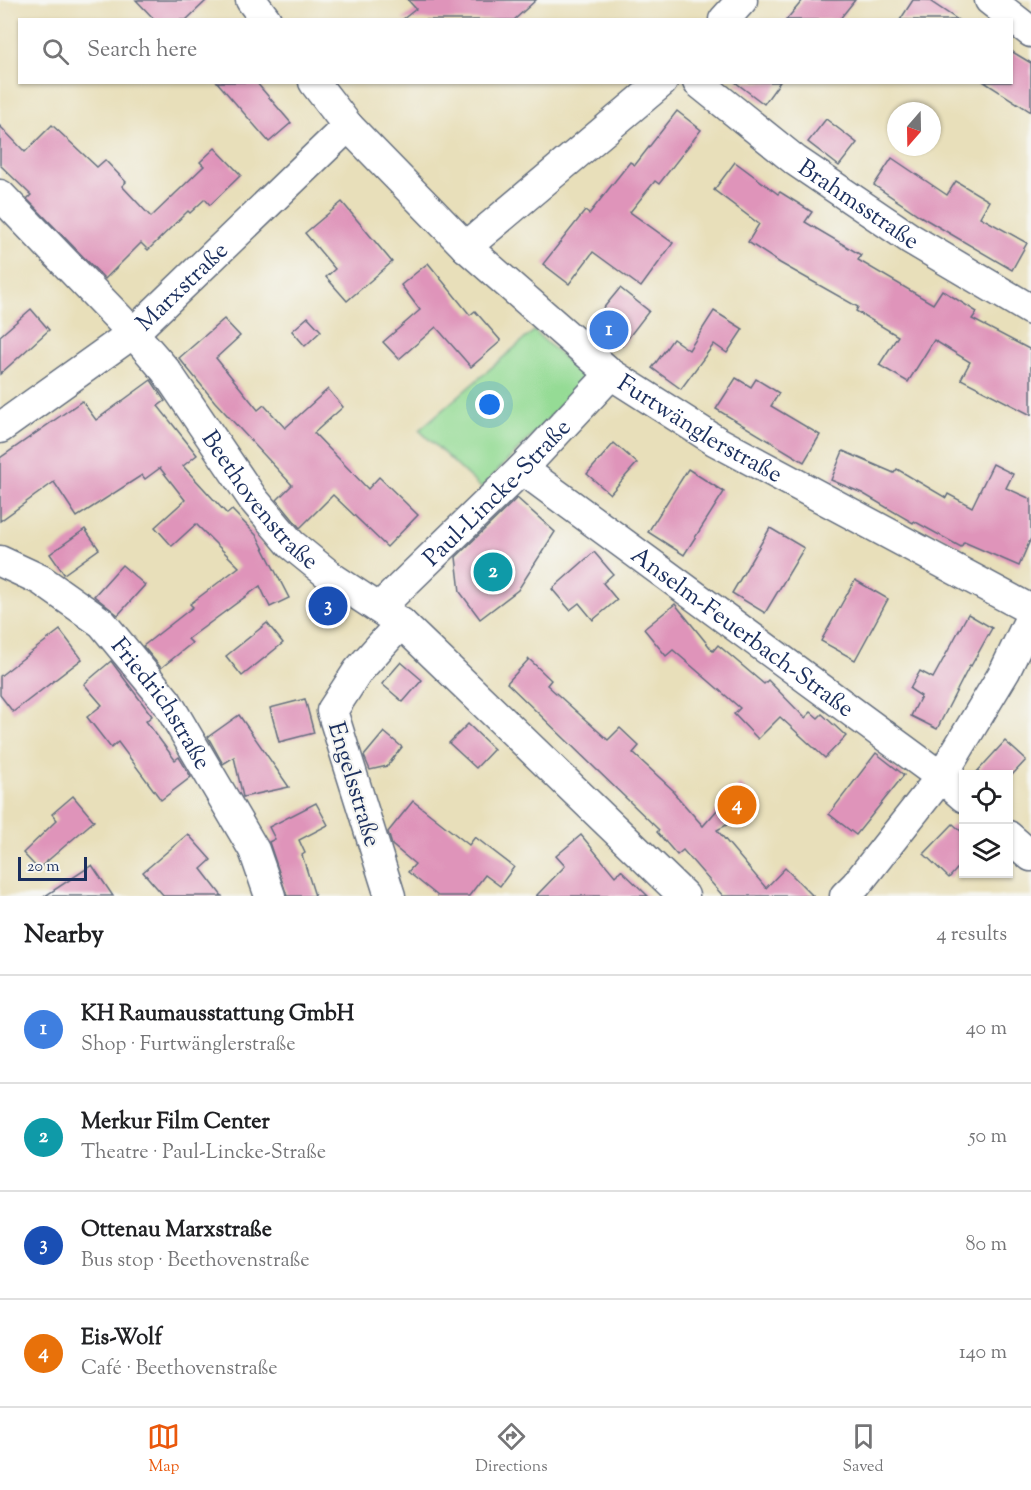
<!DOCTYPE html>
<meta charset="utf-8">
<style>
:root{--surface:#fff;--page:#f6f6f6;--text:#202124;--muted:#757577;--line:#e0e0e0;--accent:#ea580c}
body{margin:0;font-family:"Sorts Mill Goudy",serif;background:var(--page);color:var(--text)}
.controls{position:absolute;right:18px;bottom:18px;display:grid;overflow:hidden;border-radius:0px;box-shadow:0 2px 4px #0004}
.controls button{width:54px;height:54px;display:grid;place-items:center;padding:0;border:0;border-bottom:2px solid var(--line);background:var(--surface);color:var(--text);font:30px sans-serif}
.compass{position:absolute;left:887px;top:102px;width:54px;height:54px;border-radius:50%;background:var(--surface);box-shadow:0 2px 4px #0004;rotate:200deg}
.scale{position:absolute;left:18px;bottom:15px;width:69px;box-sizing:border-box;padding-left:6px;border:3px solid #1b2f5e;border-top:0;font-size:16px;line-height:21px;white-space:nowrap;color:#1b2f5e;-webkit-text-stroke:4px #f6f6f2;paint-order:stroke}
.you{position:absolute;left:490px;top:405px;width:21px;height:21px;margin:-15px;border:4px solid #fff;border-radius:50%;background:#1a73e8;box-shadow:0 0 0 9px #1a73e833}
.badge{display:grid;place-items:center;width:39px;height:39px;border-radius:50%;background:var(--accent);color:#fff;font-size:20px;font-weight:700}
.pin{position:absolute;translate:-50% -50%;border:3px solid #fff;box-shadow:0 2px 6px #0006}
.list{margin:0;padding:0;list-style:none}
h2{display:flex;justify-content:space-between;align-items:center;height:78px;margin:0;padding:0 24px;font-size:26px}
h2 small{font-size:20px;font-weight:400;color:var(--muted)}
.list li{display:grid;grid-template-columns:39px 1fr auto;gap:18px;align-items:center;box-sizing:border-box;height:108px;padding:0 24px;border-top:2px solid var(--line)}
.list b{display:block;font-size:22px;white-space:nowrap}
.list p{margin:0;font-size:20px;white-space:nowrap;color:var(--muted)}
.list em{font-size:20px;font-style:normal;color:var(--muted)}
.icon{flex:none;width:33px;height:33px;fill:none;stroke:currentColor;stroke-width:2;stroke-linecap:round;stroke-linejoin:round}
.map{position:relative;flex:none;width:1031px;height:896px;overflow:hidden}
.search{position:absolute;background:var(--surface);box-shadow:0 2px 4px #0004;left:18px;right:18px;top:18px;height:66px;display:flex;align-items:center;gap:15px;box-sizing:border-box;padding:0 21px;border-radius:0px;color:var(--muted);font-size:22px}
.sheet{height:510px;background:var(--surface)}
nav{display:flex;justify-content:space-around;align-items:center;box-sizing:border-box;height:84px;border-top:2px solid var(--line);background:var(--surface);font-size:16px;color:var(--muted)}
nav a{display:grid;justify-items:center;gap:3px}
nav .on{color:var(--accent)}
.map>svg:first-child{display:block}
.green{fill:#95db95;stroke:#58857a;stroke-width:1.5}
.building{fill:#df94ba}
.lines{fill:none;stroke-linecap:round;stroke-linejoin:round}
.minor-casing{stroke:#636d7e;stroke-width:33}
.minor{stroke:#fff;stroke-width:30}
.labels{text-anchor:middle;stroke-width:4.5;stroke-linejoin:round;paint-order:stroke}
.street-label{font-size:24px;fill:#1b2f5e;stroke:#f6f6f2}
</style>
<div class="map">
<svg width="1031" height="896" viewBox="0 0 1031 896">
<rect width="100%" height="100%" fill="#f6f6f2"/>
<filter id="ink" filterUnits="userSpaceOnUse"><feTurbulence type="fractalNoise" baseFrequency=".0167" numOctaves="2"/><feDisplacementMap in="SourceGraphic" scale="12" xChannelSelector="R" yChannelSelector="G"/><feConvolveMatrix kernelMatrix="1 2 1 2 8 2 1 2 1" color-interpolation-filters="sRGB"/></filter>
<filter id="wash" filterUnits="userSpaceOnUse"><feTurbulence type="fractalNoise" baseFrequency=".008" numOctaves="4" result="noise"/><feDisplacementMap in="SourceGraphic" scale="24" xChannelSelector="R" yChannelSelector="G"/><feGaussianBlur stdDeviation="1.35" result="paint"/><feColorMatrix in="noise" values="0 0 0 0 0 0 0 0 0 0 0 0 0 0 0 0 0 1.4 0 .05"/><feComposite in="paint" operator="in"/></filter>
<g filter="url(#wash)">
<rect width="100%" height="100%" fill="#e8dfba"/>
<polygon class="green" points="534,331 587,379 481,488 419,430"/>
<g id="blocks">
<g class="building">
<polygon points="136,0 207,0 186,20 155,20"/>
<polygon points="408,0 536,0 514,20 402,20 416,9"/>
<polygon points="803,0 855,0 839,20 786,20"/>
<polygon points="913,0 928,0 958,20 900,20"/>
<polygon points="1011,51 1031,63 1031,112 984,82 1011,82"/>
<polygon points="217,82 256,82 291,123 269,142"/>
<polygon points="735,82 780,82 764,104"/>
<polygon points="677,111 701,130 659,184 655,181 630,212 673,243 641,287 593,252 569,284 543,264 585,211 589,214 630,162 635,165"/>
<polygon points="826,119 857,143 839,166 808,142"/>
<polygon points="52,125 97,167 105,160 126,182 122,186 151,217 204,166 200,162 215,148 241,175 210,205 205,199 190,213 188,211 148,250 141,243 105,279 27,199 31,195 0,165 0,126 25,152"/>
<polygon points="892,158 947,195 956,181 989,201 980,217 1027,243 1012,270 920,216 874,185"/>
<polygon points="735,162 778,194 780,192 812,212 805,222 861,255 858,260 933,304 942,290 977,312 972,319 1031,350 1031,415 961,379 970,362 934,340 908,382 879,365 898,336 856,311 858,307 780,263 748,242 759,224 714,190"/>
<polygon points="342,202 392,262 347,301 326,277 335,269 305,233"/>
<polygon points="428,263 470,315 475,311 501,341 471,367 436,327 399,359 383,342 420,310 401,285"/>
<polygon points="620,288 649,311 622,346 592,322"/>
<polygon points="31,309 49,330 0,374 0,336"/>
<polygon points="714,311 743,329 727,353 714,344 681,389 652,368 673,339 689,350"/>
<polygon points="308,317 321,331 305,346 292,331"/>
<polygon points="224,319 240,336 216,358 258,410 264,405 285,428 328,389 343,407 314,433 368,489 379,477 418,515 387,547 333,495 300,528 277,500 292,485 215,402 179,358"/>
<polygon points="736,378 751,387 756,379 779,393 771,406 820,435 804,462 716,409"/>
<polygon points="151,380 165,401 158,406 197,455 183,466 227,514 232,510 257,536 289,598 270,607 260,586 188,639 192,643 161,668 143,646 193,607 190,604 239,567 196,524 172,546 155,527 185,500 160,468 145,479 142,475 77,517 54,482 0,521 0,458 82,401 96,420"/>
<polygon points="614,443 637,463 610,494 587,474"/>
<polygon points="843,451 894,473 897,469 946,498 948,494 972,507 993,464 1013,474 1006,488 1031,499 1031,538 1019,566 964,542 961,547 914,521 913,523 862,493 831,480"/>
<polygon points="688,469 724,492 684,555 648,532"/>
<polygon points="517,498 555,532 518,590 480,619 460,592 456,557"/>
<polygon points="770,528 804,548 765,613 732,593"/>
<polygon points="85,529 99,549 64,574 50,554"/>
<polygon points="594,552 613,574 603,583 617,600 593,620 579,603 570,610 552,589"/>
<polygon points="122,565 145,585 118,615 94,596"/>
<polygon points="855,580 888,599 855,660 821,641"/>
<polygon points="675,604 713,651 718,645 764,684 768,680 805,718 811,712 818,718 822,714 846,736 825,758 780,717 758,739 734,714 740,708 673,650 666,656 644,629"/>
<polygon points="968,614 992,628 971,666 970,665 937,729 911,716 921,696 910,689 920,671 933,678"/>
<polygon points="267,623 283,643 242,676 226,656"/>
<polygon points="60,630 82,659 13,712 0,695 0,676"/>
<polygon points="529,659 551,680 547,685 608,740 620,728 639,746 633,753 674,791 673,792 703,826 740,784 756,801 738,819 717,830 766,888 785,868 813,896 723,896 683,850 677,855 657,832 659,830 507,683"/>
<polygon points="111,661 152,716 146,721 175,760 179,757 191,777 161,800 118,742 111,748 87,717 102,705 84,684"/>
<polygon points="401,662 422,680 403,702 382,684"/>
<polygon points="305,699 314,733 279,742 270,708"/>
<polygon points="239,715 289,787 243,797 234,757 223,764 208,737"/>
<polygon points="468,724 494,749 476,768 449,743"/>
<polygon points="384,732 402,747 387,766 370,770 364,756"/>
<polygon points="1005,741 1026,760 1013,774 975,774"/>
<polygon points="876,753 904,775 856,835 829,814"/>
<polygon points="73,796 94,821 38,869 23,853 57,820 52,814"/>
<polygon points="413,801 469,845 475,837 514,867 500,886 485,875 469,896 438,896 408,872 415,864 392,845 388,832"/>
<polygon points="316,803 328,825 299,840 305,853 302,855 315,896 287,896 269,842 275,839 269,827"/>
<polygon points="953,824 963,833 963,862 949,878 924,854"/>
<polygon points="188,834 211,860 201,869 222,896 164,896 143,872"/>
<polygon points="581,835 615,876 621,870 648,896 536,896 565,866 556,856"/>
<polygon points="92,865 113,896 45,896"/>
</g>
</g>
</g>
<g filter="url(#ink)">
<use href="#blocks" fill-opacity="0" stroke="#636d7e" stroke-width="1.5"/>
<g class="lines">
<g class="minor-casing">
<g id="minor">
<polyline points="251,0 266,20"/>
<polyline points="990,0 1031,32"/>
<polyline points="724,20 742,0"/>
<path id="s1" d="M314,82L348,126L466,247L611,374L716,441L1031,610"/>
<path id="s2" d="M698,82L796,161L911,239L1031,310"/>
<path id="s3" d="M0,195L133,333L166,371L253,499L291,544L334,579L401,623L684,896"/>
<polyline points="466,247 662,82"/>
<path id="s4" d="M0,428L133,333L348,126"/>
<path id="s5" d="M522,469L941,777L964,797"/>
<path id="s6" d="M0,561L41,580L102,623L167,702L254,850L270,896"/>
<path id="s7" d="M379,608L522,469L611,374"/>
<polyline points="1008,836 1031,856"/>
<polyline points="390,896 332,711 358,671 401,623"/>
<polyline points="845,896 856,885 941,777 1005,671 1031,617"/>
</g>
</g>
<use href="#minor" class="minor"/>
</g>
</g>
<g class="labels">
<g class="street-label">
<text dy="8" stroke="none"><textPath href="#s2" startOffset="202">Brahmsstraße</textPath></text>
<text dy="8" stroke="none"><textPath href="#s4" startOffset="231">Marxstraße</textPath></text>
<text dy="8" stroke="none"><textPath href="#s1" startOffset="522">Furtwänglerstraße</textPath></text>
<text dy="8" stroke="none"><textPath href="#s7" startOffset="165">Paul-Lincke-Straße</textPath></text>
<text dy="8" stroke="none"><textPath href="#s3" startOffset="402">Beethovenstraße</textPath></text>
<text dy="8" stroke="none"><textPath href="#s5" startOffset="274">Anselm-Feuerbach-Straße</textPath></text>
<text dy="8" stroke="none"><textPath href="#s6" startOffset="220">Friedrichstraße</textPath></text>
<text transform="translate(355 784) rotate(73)" y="8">Engelsstraße</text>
</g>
</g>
</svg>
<div class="controls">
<button><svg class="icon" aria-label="locate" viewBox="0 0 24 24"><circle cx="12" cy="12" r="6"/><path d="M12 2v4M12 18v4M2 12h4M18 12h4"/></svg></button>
<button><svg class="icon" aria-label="layers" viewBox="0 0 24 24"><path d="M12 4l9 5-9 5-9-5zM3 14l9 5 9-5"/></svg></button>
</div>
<svg class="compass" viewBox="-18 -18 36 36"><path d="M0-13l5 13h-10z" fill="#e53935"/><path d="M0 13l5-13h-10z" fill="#757577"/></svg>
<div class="scale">20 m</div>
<div class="you"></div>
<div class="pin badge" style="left:609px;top:330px;background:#3f7fe0">1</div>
<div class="pin badge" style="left:493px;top:572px;background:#0f9aa8">2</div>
<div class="pin badge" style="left:328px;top:606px;background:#1a4fb4">3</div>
<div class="pin badge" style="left:737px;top:805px;background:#e8710a">4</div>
<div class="search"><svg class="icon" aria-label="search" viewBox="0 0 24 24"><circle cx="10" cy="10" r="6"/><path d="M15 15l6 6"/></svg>Search here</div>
</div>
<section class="sheet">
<h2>Nearby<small>4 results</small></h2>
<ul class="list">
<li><span class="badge" style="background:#3f7fe0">1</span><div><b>KH Raumausstattung GmbH</b><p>Shop · Furtwänglerstraße</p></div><em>40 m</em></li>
<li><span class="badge" style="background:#0f9aa8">2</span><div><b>Merkur Film Center</b><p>Theatre · Paul-Lincke-Straße</p></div><em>50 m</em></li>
<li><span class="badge" style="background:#1a4fb4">3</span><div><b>Ottenau Marxstraße</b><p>Bus stop · Beethovenstraße</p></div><em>80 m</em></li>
<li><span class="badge" style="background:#e8710a">4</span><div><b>Eis-Wolf</b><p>Café · Beethovenstraße</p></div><em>140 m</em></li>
</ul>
</section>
<nav>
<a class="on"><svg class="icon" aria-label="map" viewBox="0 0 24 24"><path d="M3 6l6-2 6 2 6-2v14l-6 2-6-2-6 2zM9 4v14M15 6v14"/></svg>Map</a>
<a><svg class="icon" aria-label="directions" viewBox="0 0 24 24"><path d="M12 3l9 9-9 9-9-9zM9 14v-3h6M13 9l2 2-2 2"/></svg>Directions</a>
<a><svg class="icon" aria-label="saved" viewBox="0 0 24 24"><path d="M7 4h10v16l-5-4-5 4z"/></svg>Saved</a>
</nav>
